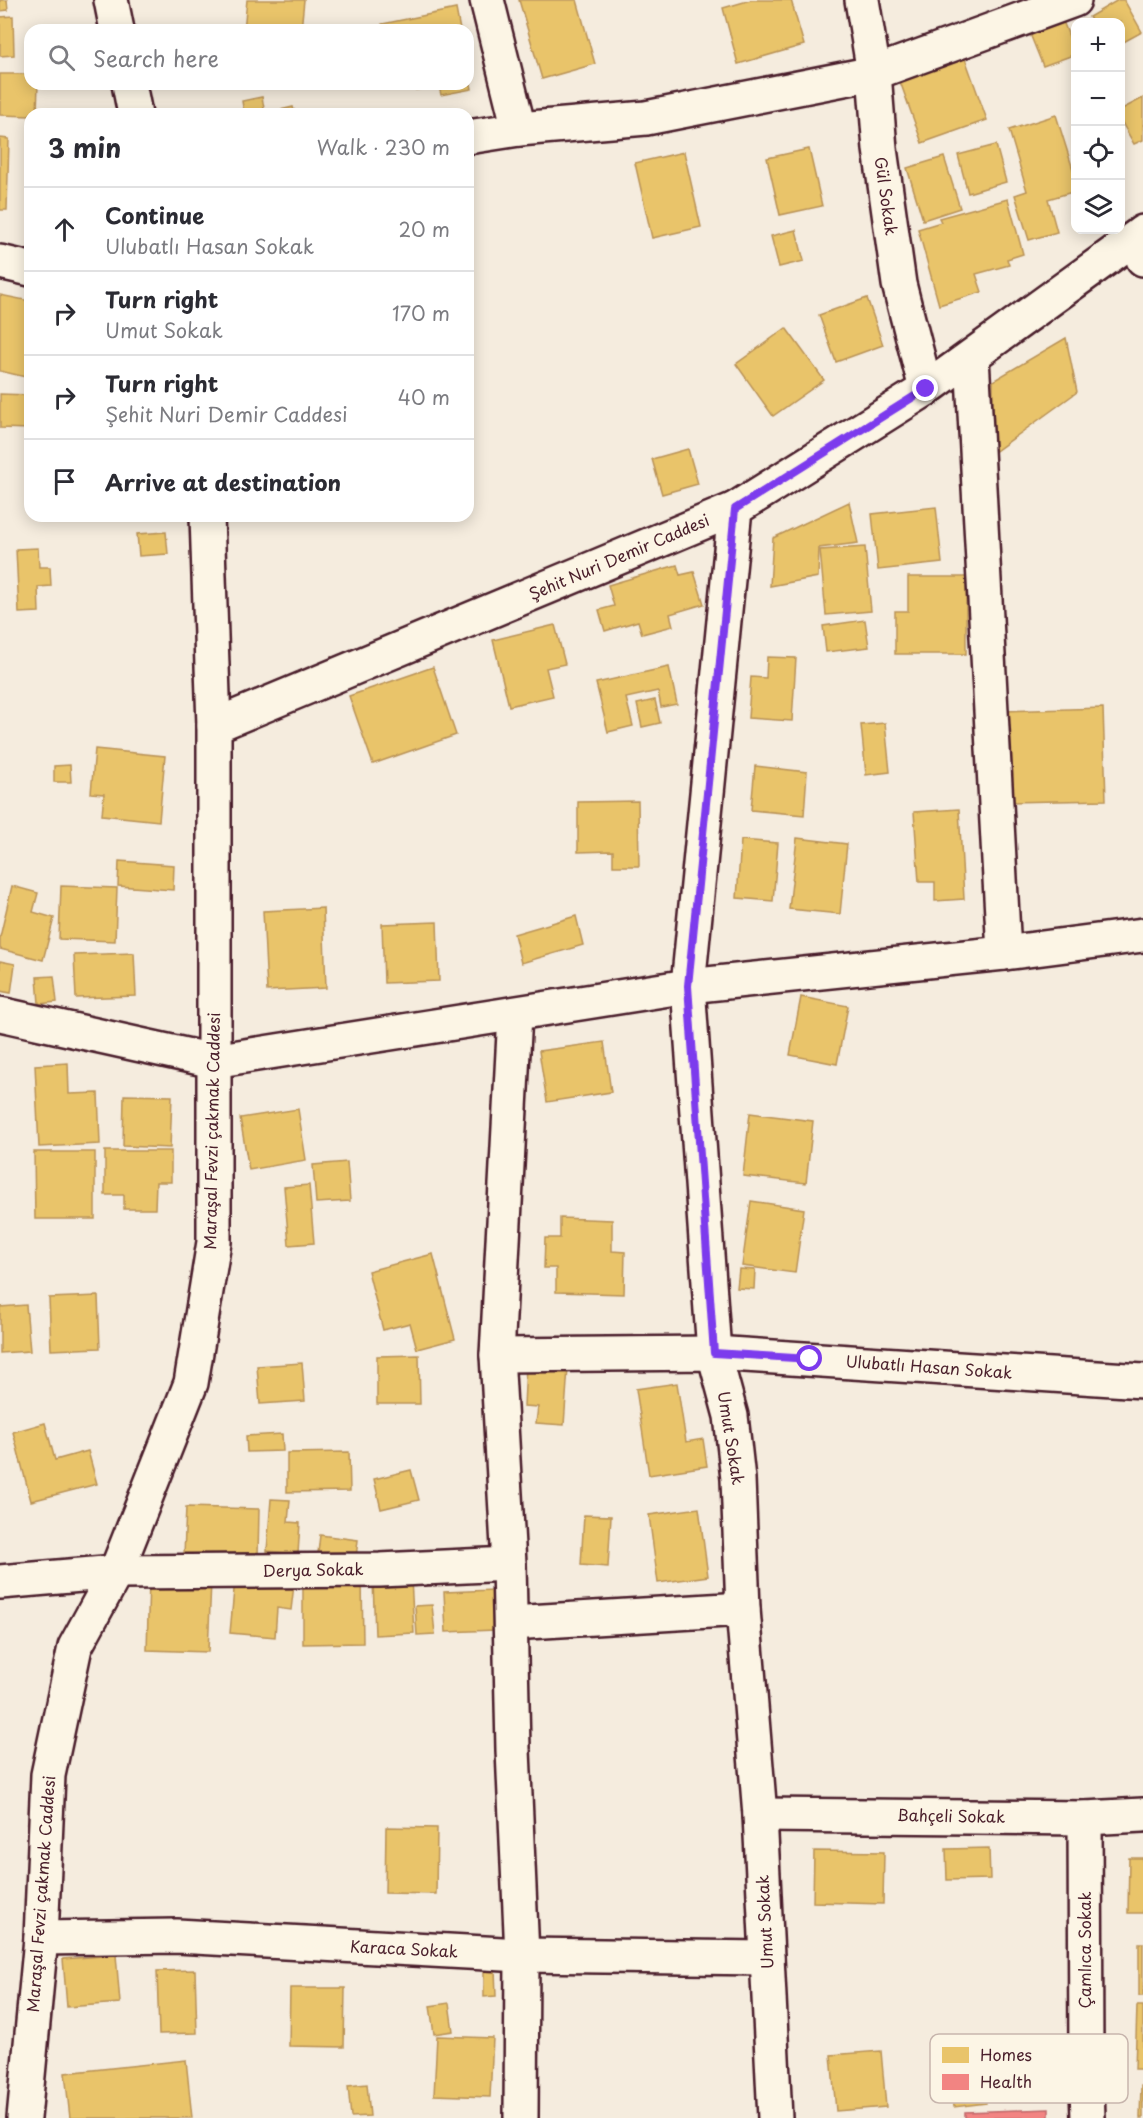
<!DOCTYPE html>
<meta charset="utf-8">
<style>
:root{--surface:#fff;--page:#f2f2f3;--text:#2b2b33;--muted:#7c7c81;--line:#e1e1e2}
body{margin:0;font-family:"Playpen Sans",sans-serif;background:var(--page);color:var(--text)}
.controls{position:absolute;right:18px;top:18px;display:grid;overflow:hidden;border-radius:12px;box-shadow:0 3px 15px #0003}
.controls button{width:54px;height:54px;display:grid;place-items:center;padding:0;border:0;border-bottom:2px solid var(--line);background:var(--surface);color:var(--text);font:30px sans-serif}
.stop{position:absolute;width:18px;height:18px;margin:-14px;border:4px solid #7c3aed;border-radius:50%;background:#fff}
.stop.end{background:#7c3aed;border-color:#fff;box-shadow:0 2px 6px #0008}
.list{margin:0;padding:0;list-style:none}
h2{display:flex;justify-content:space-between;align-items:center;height:78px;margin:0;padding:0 24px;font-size:26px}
h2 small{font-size:20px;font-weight:400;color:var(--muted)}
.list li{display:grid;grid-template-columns:39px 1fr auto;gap:18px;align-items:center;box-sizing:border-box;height:84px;padding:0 24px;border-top:2px solid var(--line)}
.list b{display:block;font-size:22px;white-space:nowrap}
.list p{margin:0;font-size:20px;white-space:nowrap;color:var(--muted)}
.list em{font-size:20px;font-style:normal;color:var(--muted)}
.icon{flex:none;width:33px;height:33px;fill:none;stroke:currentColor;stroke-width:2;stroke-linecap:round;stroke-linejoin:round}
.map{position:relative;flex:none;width:1143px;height:2118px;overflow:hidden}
.search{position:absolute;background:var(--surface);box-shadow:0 3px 15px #0003;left:24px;top:24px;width:450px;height:66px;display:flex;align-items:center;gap:15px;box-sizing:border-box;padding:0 21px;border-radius:18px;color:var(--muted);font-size:22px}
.panel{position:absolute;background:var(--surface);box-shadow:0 3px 15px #0003;left:24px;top:108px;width:450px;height:414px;border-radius:18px}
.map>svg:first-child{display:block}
.homes{fill:#e9c46a;stroke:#b99257;stroke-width:1.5}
.health{fill:#f28482;stroke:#c06668;stroke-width:1.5}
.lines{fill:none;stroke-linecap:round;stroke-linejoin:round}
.street-casing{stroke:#4a1f2b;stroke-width:38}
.secondary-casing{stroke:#4a1f2b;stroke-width:38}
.street{stroke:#fcf5e5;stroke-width:33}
.secondary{stroke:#fcf5e5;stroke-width:33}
.route{stroke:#7c3aed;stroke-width:8}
.labels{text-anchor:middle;stroke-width:6;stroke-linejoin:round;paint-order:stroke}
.street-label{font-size:16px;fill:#4a1f2b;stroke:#fcf5e5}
.key{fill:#fcf5e5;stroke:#c7b5ad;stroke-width:1.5}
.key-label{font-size:16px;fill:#4a1f2b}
</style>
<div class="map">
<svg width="1143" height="2118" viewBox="0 0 1143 2118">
<rect width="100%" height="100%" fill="#f5ecde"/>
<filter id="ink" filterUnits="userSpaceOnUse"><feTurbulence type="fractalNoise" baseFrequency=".0167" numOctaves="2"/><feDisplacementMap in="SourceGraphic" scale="12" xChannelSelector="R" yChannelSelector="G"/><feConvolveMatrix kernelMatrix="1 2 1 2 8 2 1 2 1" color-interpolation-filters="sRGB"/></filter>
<g filter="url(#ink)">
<g class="homes">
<polygon points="0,0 7,0 8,10 0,11"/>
<polygon points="247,0 304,0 301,30 244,30"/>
<polygon points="519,0 577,0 595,64 542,79"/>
<polygon points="751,0 791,0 804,45 738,64 723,8"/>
<polygon points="1118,0 1124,0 1142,32 1120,44 1120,22 1092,22 1089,17"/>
<polygon points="456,9 460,30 383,30 382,24"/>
<polygon points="1059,11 1076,54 1043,66 1026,24"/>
<polygon points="13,16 14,55 0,56 0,17"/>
<polygon points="962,50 987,120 922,143 897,73"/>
<polygon points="468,70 472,89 441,95 439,86 416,90 415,84 468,84"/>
<polygon points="0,74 30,74 30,84 38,84 37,114 30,114 30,116 0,115"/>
<polygon points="262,97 265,114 238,114 244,113 242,101"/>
<polygon points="1143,98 1143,140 1134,144 1120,119 1120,110"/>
<polygon points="293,107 295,114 277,114 276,111"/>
<polygon points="1056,115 1076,179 1076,191 1048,199 1057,232 1029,240 1015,195 1027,191 1009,130"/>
<polygon points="0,138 9,139 7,210 0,210"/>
<polygon points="996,145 1006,182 968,193 958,155"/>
<polygon points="809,149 822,206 780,215 767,158"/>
<polygon points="684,152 701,227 652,238 635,163"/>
<polygon points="944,157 960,208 923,220 907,168"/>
<polygon points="1008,199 1023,254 1007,259 1009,265 976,274 982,292 939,305 918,229 941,222 939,218"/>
<polygon points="796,230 804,261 779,267 771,236"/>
<polygon points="0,295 30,301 30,378 0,371"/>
<polygon points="867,298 883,345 836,362 819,315"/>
<polygon points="786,328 824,380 773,416 736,364"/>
<polygon points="1066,338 1077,392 993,453 993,381"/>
<polygon points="0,394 30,395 30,429 0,428"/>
<polygon points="688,449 698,484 662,494 652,459"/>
<polygon points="849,502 858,543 819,548 818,577 770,586 773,538"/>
<polygon points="936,507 942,563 878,570 872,514"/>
<polygon points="72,516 130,516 130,518 72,519"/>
<polygon points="166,532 168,554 139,556 137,534"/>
<polygon points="865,547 871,611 826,615 820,550"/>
<polygon points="38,548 39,567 50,567 51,586 38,587 39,612 19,613 16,549"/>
<polygon points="677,565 680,575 694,572 704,604 670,614 673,626 642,634 638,621 605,631 599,610 614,606 608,585"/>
<polygon points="908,577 966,577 966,654 895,654 895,611 908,611"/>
<polygon points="865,620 869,647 826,652 823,626"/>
<polygon points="555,625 565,664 546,668 553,696 509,706 493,640"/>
<polygon points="767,657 796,658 792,721 748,718 751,677 766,678"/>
<polygon points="433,667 456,735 373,764 349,696"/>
<polygon points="669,667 677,704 661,707 658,691 626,698 633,726 608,732 596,683"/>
<polygon points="655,700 660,723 642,727 637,704"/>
<polygon points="1103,708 1106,800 1006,802 1004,711"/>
<polygon points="885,723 890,772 866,775 861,725"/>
<polygon points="95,749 165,756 159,821 102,815 104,794 91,793"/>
<polygon points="70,765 71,782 54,782 54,766"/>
<polygon points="755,766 807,772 804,815 751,810"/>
<polygon points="638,801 639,866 613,866 613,851 578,852 578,802"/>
<polygon points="959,809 964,899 935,901 935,882 919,882 914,812"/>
<polygon points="797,838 847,844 840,914 789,909"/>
<polygon points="741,840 778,843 773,901 737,898"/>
<polygon points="119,861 174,865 173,890 118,886"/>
<polygon points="12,886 38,893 33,912 54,918 43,960 0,949 0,937"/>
<polygon points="61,886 117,888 115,941 59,939"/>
<polygon points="323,908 326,988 267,991 263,911"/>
<polygon points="576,916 583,945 521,963 514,934"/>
<polygon points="437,922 439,981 384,983 382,924"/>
<polygon points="134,953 136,996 76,998 74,955"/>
<polygon points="0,961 15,964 11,993 0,991"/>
<polygon points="54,976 57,1002 39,1004 37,977"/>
<polygon points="801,997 848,1006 837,1064 790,1055"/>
<polygon points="604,1042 611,1092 547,1102 539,1051"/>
<polygon points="68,1063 69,1094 98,1093 100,1144 39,1147 35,1065"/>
<polygon points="124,1095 172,1096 170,1148 123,1146"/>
<polygon points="298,1109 306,1160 249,1170 240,1118"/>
<polygon points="750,1113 813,1121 806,1183 743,1176"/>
<polygon points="105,1151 171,1151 171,1182 156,1182 155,1209 124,1209 124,1195 105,1195"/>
<polygon points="34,1152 95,1152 95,1219 35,1219"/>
<polygon points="347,1162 350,1201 316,1203 313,1165"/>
<polygon points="309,1185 314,1243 289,1245 284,1187"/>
<polygon points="751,1201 804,1209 795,1273 742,1266"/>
<polygon points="560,1218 612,1220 612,1251 625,1252 624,1294 556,1292 556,1268 544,1268 545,1238 560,1238"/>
<polygon points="433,1254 455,1339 417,1349 410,1323 383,1330 368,1271"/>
<polygon points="739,1269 755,1270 754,1289 737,1288"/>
<polygon points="98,1296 100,1348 51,1350 49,1298"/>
<polygon points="26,1305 30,1351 0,1353 0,1307"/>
<polygon points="419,1355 420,1404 377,1404 377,1356"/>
<polygon points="302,1363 305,1401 260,1404 257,1366"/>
<polygon points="526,1365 568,1368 564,1425 536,1423 538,1407 524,1406"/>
<polygon points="677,1383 686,1442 703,1439 707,1466 649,1475 636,1389"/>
<polygon points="45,1423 55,1460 88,1451 97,1484 31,1501 13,1432"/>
<polygon points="282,1434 283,1451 247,1452 246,1436"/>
<polygon points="349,1452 350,1491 287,1492 287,1453"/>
<polygon points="411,1470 419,1500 381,1509 374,1479"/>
<polygon points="271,1499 290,1500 288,1522 300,1523 298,1554 267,1551"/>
<polygon points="186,1507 259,1509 258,1557 184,1555"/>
<polygon points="699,1508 708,1576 658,1583 649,1515"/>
<polygon points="584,1515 611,1516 608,1567 581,1565"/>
<polygon points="320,1535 358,1540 355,1566 317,1562"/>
<polygon points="235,1579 294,1585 291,1610 277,1608 275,1637 230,1633"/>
<polygon points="411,1579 414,1633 375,1635 373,1581"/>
<polygon points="149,1580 211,1581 208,1652 147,1650"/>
<polygon points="362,1580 363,1643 303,1644 303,1581"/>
<polygon points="494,1590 495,1630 446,1632 444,1592"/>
<polygon points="432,1605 435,1634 417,1635 415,1606"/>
<polygon points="386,1827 437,1828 436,1894 385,1893"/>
<polygon points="989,1848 990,1879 947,1880 946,1849"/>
<polygon points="814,1851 884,1852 883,1904 813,1902"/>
<polygon points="1129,1858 1143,1858 1143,1913 1128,1913"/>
<rect x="1139" y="1943" width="4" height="53"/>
<polygon points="116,1955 120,2003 67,2007 63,1959"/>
<polygon points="495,1969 496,1996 484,1997 484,1970"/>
<polygon points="195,1970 197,2033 159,2034 157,1971"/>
<polygon points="290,1988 345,1988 344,2047 289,2046"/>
<polygon points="449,2003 453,2031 434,2034 430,2006"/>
<polygon points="1137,2006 1143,2006 1143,2069 1135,2069"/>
<polygon points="437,2036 493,2038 490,2097 434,2095"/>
<polygon points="881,2051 886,2107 836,2111 831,2055"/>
<polygon points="186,2060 192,2118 70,2118 65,2073"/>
<polygon points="984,2078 986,2103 954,2107 951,2081"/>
<polygon points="367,2084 370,2116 351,2117 348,2086"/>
<polygon points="1141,2086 1143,2086 1143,2118 1140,2118"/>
</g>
<polygon class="health" points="1049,2109 1049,2118 965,2118 965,2112"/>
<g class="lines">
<g class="street-casing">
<g id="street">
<polyline points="111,0 117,30"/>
<polyline points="487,0 519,129"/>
<polyline points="862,0 874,73 880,149 899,284 926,389"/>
<polyline points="129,84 135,114"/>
<polyline points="468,137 519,129 646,118 874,73 1074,0"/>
<polyline points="1142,233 1143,259"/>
<polyline points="0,262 30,269"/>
<polyline points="972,357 1004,953"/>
<polyline points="735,509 688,986 714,1353 731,1416 738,1479 743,1609 760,1815 775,2118"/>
<polyline points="0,1014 213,1061 688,986 1004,953 1143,935"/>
<polyline points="515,1014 497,1355 509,1564 513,1750 522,1955 521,2118"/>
<polyline points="497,1355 714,1353 1143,1381"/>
<polyline points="0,1582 116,1572 380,1570 509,1564"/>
<polyline points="511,1623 743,1609"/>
<polyline points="760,1815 1085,1818 1143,1815"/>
<polyline points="1085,1818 1086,2058 1088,2118"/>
<polyline points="41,1938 177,1936 522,1955 767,1958"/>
<polyline points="24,2118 41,1938 48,1775 75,1647 116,1572 191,1383 214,1242 214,726 207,516"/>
</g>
</g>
<g class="secondary-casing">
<polyline id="secondary" points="214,726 735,509 926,389 1143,232"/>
</g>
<use href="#street" class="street"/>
<use href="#secondary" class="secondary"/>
</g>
</g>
<g class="lines" filter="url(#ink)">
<polyline class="route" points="810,1359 714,1353 688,986 735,509 926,389"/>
</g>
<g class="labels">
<g class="street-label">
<text transform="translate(886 196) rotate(82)" y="6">Gül Sokak</text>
<text transform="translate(619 557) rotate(-23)" y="6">Şehit Nuri Demir Caddesi</text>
<text transform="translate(212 1131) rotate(-89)" y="6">Maraşal Fevzi çakmak Caddesi</text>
<text transform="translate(929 1367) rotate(4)" y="6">Ulubatlı Hasan Sokak</text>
<text transform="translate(731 1438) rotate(81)" y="6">Umut Sokak</text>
<text transform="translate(313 1570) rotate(-1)" y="6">Derya Sokak</text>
<text transform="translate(951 1816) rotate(1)" y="6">Bahçeli Sokak</text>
<text transform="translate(41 1894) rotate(-86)" y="6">Maraşal Fevzi çakmak Caddesi</text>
<text transform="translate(765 1922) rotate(-93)" y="6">Umut Sokak</text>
<text transform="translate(404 1949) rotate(3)" y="6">Karaca Sokak</text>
<text transform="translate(1085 1950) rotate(-90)" y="6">Çamlıca Sokak</text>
</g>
</g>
<rect x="930" y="2034" width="198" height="69" rx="9" class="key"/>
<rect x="942" y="2047" width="27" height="16" fill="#e9c46a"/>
<rect x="942" y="2074" width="27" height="16" fill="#f28482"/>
<g class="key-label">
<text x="980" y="2061">Homes</text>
<text x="980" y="2088">Health</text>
</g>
</svg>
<div class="controls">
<button>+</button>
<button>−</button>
<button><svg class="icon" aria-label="locate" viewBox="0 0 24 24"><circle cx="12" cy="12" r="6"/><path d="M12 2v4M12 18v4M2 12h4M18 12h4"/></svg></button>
<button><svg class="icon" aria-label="layers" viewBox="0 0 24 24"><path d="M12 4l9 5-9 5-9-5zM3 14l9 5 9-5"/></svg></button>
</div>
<div class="stop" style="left:810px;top:1359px"></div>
<div class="stop end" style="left:926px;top:389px"></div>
<div class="search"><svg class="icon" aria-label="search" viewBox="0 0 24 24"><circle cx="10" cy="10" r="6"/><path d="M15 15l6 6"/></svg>Search here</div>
<section class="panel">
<h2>3 min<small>Walk · 230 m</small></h2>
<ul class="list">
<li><svg class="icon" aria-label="ahead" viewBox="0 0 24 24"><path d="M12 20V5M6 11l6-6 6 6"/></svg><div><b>Continue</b><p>Ulubatlı Hasan Sokak</p></div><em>20 m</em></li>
<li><svg class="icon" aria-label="right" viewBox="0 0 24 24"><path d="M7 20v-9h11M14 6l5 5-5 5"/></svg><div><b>Turn right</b><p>Umut Sokak</p></div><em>170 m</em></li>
<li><svg class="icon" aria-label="right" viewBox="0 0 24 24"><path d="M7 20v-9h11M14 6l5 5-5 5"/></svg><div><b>Turn right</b><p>Şehit Nuri Demir Caddesi</p></div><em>40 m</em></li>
<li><svg class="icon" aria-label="arrive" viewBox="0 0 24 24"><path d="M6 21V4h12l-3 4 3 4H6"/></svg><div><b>Arrive at destination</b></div></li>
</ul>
</section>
</div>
